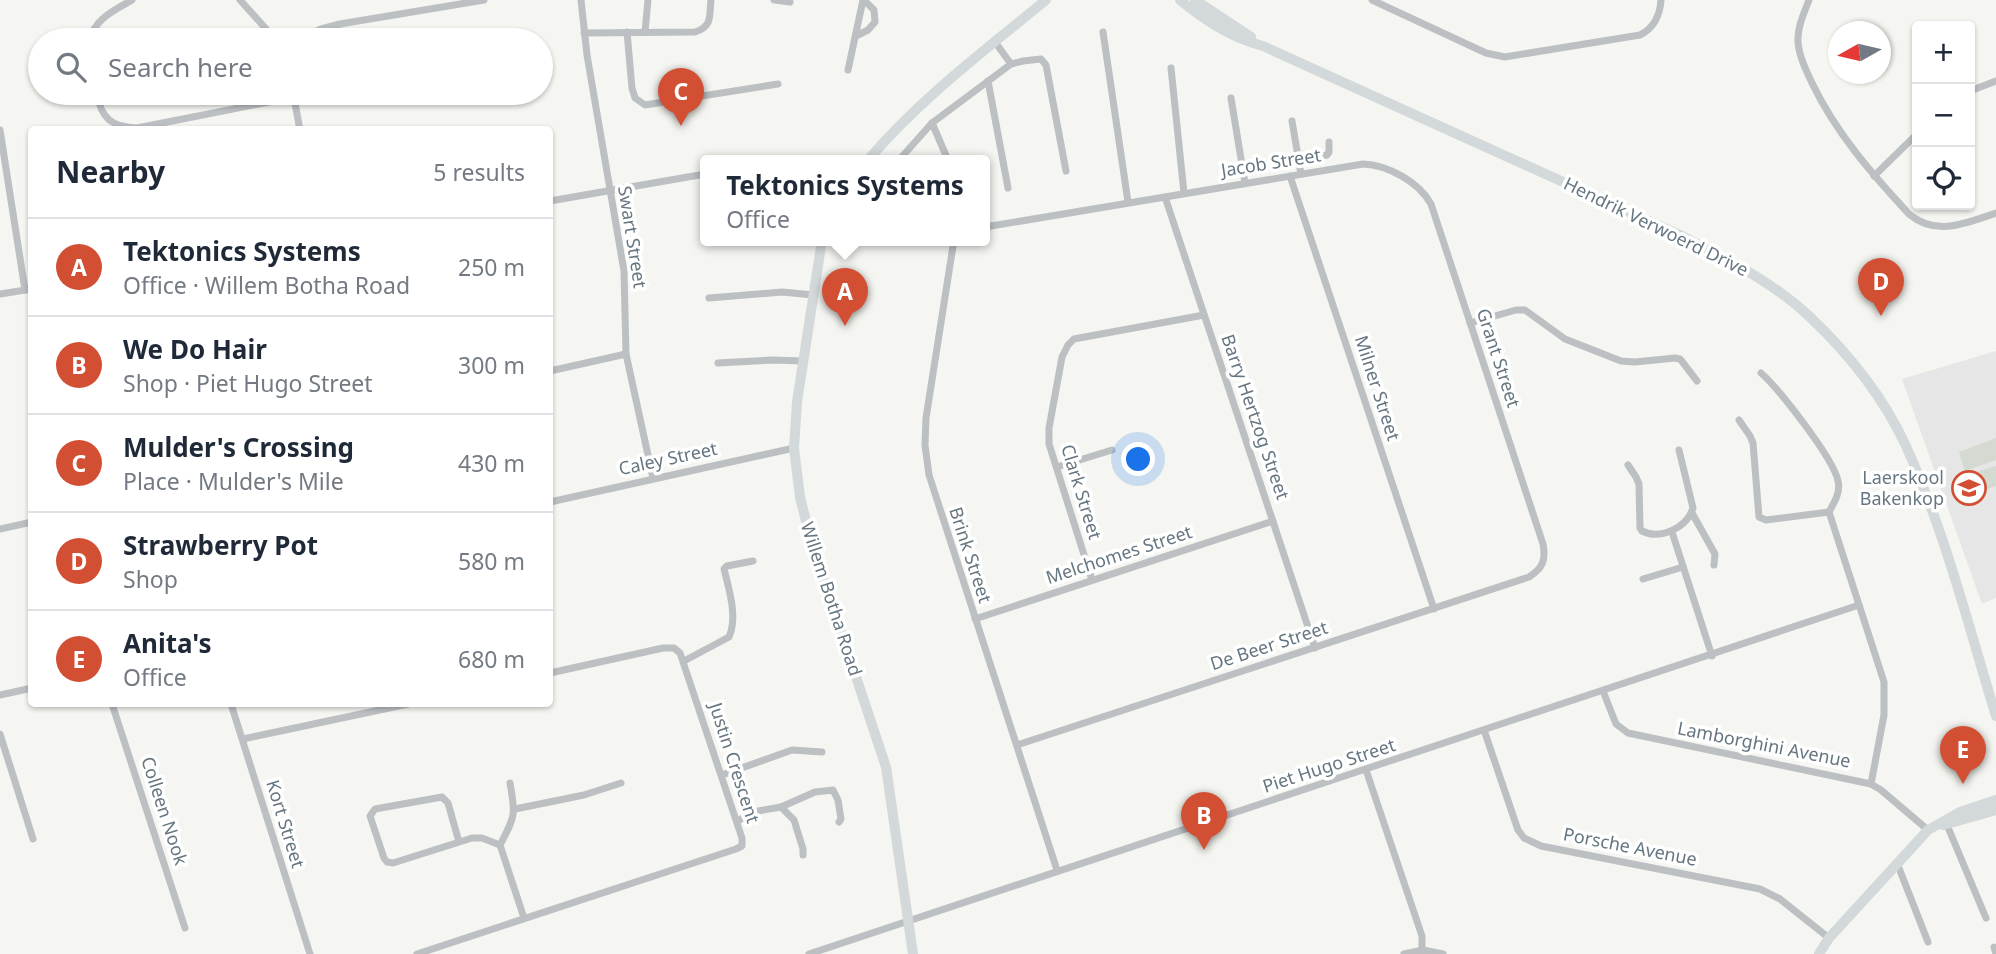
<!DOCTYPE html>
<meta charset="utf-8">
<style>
:root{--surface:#fff;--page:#f2f2f3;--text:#1f2937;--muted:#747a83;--line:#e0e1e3;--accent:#d34f33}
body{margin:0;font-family:"Noto Sans",sans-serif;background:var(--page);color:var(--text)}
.controls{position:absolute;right:21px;top:21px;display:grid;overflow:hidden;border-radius:7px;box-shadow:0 2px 5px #0004}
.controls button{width:63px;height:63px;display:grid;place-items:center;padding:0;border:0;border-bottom:2px solid var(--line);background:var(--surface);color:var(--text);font:35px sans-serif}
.compass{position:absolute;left:1828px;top:21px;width:63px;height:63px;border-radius:50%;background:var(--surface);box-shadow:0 2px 5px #0004;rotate:262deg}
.you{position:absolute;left:1139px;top:460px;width:24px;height:24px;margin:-18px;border:5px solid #fff;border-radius:50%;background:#1a73e8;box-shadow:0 0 0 10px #1a73e833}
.badge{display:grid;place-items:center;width:46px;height:46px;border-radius:50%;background:var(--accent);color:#fff;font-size:23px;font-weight:700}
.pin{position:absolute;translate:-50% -58px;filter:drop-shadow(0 2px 4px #0008)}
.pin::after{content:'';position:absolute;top:37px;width:24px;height:21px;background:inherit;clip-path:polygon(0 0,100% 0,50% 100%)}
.popup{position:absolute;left:700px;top:155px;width:290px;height:91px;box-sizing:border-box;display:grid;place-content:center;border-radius:7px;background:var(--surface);filter:drop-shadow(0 2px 5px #0005);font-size:23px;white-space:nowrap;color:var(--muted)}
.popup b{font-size:26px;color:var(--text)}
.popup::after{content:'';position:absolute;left:50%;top:100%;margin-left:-14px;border:14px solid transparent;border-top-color:var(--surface)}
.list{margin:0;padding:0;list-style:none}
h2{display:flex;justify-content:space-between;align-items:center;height:91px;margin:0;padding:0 28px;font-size:30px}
h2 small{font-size:23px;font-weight:400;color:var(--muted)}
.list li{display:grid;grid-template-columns:46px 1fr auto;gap:21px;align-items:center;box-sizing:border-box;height:98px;padding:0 28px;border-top:2px solid var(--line)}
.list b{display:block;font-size:26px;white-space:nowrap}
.list p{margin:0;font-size:23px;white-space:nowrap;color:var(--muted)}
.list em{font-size:23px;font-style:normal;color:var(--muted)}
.icon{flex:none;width:38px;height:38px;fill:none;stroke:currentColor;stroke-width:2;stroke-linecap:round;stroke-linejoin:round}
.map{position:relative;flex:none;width:1996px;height:954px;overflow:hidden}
.search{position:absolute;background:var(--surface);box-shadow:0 2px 5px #0004;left:28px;top:28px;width:525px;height:77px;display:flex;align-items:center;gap:18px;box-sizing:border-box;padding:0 24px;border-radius:38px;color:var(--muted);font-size:26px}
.panel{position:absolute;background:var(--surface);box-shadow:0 2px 5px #0004;left:28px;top:126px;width:525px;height:581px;border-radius:7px}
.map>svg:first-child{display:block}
.built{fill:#e5e6e5}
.grass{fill:#d4d9d1}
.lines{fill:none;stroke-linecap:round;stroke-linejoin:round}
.street{stroke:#bcc0c3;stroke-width:7}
.secondary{stroke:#d3d8db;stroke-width:10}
.labels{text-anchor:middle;stroke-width:7;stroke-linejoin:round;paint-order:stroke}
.street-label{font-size:18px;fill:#667680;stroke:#fff}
.poi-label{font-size:18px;fill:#667680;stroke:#fff;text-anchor:end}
</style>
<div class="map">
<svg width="1996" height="954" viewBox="0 0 1996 954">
<rect width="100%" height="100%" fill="#f5f5f1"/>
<polygon class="built" points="1996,351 1996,598 1982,604 1902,379"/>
<g class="grass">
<polygon points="1996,438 1996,460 1965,471 1959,452"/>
<polygon points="1996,466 1996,486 1973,494 1967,475"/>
</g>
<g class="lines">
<g class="street">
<polyline points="240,0 276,40"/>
<polyline points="581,0 587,55 624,271 626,354 653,478"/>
<polyline points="774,0 790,2"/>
<path d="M1372,0L1486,53L1505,57L1640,35C1654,28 1660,15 1661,0"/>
<path d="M1809,0C1804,13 1797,28 1798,42C1799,56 1806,70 1812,83C1836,133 1872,174 1909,214C1936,237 1966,223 1996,213"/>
<polyline points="627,32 632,88 635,98 645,105 778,84"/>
<polyline points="645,32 648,0"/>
<polyline points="1103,32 1128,202"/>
<path d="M584,33L695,32C713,26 709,16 711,0"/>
<polyline points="856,36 868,30 875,22 874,10 864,0"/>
<path d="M90,40C94,19 115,10 132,0"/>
<polyline points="299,40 321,29 340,24 484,0"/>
<polyline points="995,42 1011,64"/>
<polyline points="1171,68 1184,193"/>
<polyline points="848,70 863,0"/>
<polyline points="988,81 1008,188"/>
<polyline points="1970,91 1996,81"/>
<path d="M97,93C101,119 112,127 137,128L294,97"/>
<polyline points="293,93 300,130"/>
<polyline points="1231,98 1245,183"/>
<polyline points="1292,121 1301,174"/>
<polyline points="932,123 948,160"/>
<polyline points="0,130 25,290"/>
<polyline points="899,160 932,123 1011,64 1023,61 1041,59 1046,65 1066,171"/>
<polyline points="1299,160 1327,155 1329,152 1329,142"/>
<polyline points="1290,176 1434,609"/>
<polyline points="1874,176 1917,134"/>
<polyline points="1165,197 1315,648"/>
<polyline points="550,201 705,174"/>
<path d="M985,227L1363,164C1388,165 1419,182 1431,204L1543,544C1546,560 1543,568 1529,577L1017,745"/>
<polyline points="956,240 953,246 926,418 925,445 929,475 1057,870"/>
<polyline points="0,294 32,289"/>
<polyline points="709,298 782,292 813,295"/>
<polyline points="1470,323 1516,310 1525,310 1565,339 1621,361 1635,362 1675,358 1680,359 1684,364 1697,381"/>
<polyline points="718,363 772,360 803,361"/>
<polyline points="550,371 626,354"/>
<path d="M1761,373C1779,389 1834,459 1838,481C1841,492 1834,503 1829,512"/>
<polyline points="1739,420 1750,436 1753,443 1759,517 1766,520 1829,512 1884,682 1884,715 1871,784"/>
<path d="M1628,465L1636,477L1639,484L1640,528L1642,531C1660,540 1687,528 1693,508L1679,450"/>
<polyline points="1057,467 1112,450"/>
<polyline points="550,502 794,448"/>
<polyline points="1692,513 1715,554 1714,565"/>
<polyline points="0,529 32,522"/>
<polyline points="1672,532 1712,656"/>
<polyline points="1643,579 1683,567"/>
<polyline points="1092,580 1049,444 1049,428 1062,357 1068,345 1074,339 1204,315"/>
<polyline points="975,619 1273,521"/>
<path d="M684,661L729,637C738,618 729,589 724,569L727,566L753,561"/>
<polyline points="1603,691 1616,724 1628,733 1871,784 1881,790 1928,830"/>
<polyline points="0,695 32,688"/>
<polyline points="112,704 185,928"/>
<polyline points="231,704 310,954"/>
<polyline points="1484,730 1518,830 1524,838 1541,846 1760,889 1780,899 1829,938"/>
<polyline points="0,734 33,839"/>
<polyline points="243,739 408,704"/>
<polyline points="1366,770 1422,936 1422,954"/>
<polyline points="722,775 792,750 822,752"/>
<polyline points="781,807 815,792 833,790 838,800 841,819 839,822"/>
<polyline points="515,809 584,795 621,783"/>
<polyline points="737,821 758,811 781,807 794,820 803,849 803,855"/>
<polyline points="1947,825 1986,918"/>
<polyline points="459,842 448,803 442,797 375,809 370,816 384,858 387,862 393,863 472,838 482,838 500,845"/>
<polyline points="500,845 524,918"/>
<path d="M500,845C515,816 516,816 510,783"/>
<polyline points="1897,863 1928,942"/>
<polyline points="1994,947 1996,954"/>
<polyline points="417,954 736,849 742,846 742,838 680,653 674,648 663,648 550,673"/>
<path d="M809,954C1159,837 1509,722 1859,605"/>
<polyline points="1404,954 1423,950 1443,954"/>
</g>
<g class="secondary">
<path d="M1180,0C1205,20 1231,38 1263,46L1680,235C1726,259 1772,281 1810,317C1848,353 1883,397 1905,444C1945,531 1968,625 1996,716"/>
<polyline points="1195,0 1251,37"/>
<path d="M868,160C920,99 984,51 1046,0"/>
<polyline points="822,240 797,402 794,448 800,497 811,541 886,767 913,954"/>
<polyline points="1943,825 1996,810"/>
<polyline points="1819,954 1829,938 1928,830 1960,812 1996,800"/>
</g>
</g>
<defs>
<g id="school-ring" transform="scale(1.75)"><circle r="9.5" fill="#fff" stroke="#d34f33" stroke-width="1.5"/><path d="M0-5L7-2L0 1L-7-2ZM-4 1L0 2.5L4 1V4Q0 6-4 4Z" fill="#d34f33"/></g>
</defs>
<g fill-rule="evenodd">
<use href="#school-ring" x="1969" y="488"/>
</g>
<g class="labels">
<g class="street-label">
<text transform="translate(1271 163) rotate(-9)" y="6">Jacob Street</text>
<text transform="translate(1656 227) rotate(26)" y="6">Hendrik Verwoerd Drive</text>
<text transform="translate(632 237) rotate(81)" y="6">Swart Street</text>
<text transform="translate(1498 358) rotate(72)" y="6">Grant Street</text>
<text transform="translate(1377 388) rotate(72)" y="6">Milner Street</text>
<text transform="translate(1255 417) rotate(71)" y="6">Barry Hertzog Street</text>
<text transform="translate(668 459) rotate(-12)" y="6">Caley Street</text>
<text transform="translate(1081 492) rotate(73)" y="6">Clark Street</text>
<text transform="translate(970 555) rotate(72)" y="6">Brink Street</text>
<text transform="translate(1119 555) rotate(-18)" y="6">Melchomes Street</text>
<text transform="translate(831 599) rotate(72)" y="6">Willem Botha Road</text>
<text transform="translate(1269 646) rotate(-18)" y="6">De Beer Street</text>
<text transform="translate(1764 745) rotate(11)" y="6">Lamborghini Avenue</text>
<text transform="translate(734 763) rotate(72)" y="6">Justin Crescent</text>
<text transform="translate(1329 766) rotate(-18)" y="6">Piet Hugo Street</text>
<text transform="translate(164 811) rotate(72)" y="6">Colleen Nook</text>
<text transform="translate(285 824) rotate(73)" y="6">Kort Street</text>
<text transform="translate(1630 847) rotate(11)" y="6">Porsche Avenue</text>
</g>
<g class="poi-label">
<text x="1944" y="484">Laerskool<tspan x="1944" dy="21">Bakenkop</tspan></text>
</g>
</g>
</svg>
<div class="controls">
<button>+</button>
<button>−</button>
<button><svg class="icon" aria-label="locate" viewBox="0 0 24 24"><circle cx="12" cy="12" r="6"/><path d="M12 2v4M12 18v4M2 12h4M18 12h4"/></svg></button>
</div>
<svg class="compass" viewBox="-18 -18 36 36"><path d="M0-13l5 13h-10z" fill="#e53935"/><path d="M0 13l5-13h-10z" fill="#747a83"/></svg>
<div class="you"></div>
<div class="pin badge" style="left:845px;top:326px">A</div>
<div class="popup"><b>Tektonics Systems</b>Office</div>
<div class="pin badge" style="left:1204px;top:850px">B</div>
<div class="pin badge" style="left:681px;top:126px">C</div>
<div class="pin badge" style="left:1881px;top:316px">D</div>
<div class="pin badge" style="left:1963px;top:784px">E</div>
<div class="search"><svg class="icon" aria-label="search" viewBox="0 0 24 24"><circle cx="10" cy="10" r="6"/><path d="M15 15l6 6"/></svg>Search here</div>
<section class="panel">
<h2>Nearby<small>5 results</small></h2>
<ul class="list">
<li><span class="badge">A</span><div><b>Tektonics Systems</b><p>Office · Willem Botha Road</p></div><em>250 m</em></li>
<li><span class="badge">B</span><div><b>We Do Hair</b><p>Shop · Piet Hugo Street</p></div><em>300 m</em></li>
<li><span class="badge">C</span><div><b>Mulder's Crossing</b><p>Place · Mulder's Mile</p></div><em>430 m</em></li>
<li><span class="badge">D</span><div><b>Strawberry Pot</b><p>Shop</p></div><em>580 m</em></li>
<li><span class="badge">E</span><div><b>Anita's</b><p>Office</p></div><em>680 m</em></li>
</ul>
</section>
</div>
